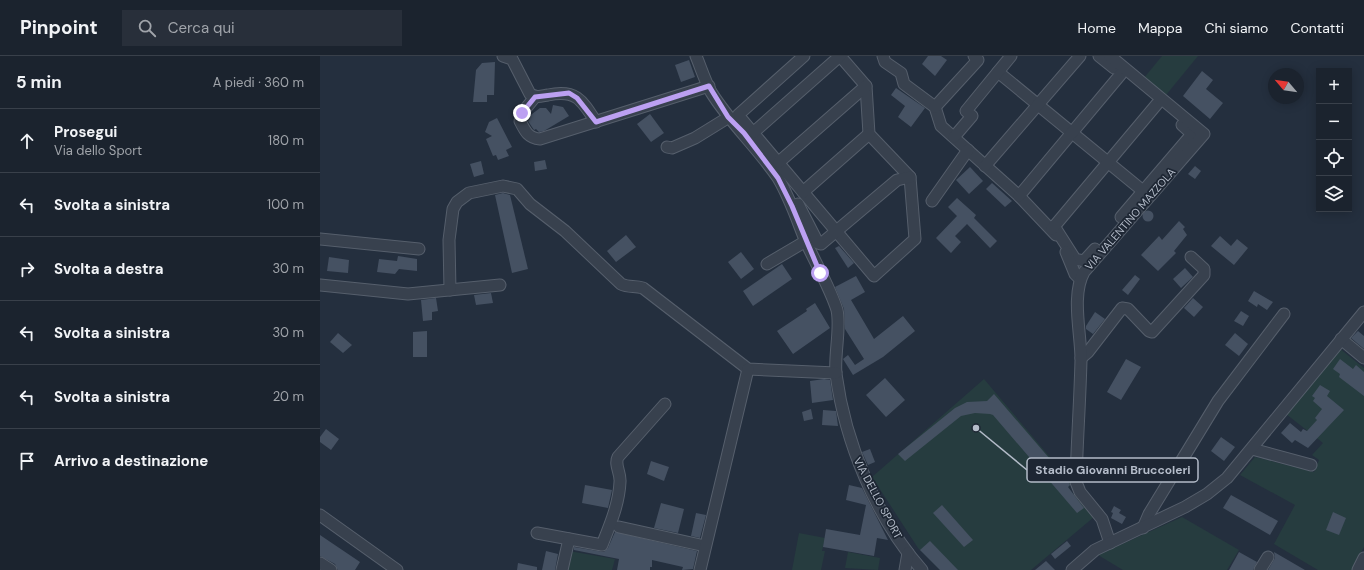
<!DOCTYPE html>
<html lang="it">
<meta charset="utf-8">
<style>
:root{--surface:#1b232e;--page:#282f3a;--text:#f1f3f6;--muted:#a0a4aa;--line:#39404a}
body{margin:0;font-family:"DM Sans",sans-serif;background:var(--page);color:var(--text)}
.controls{position:absolute;right:12px;top:12px;display:grid;overflow:hidden;border-radius:0px;box-shadow:0 2px 10px #0003}
.controls button{width:36px;height:36px;display:grid;place-items:center;padding:0;border:0;border-bottom:1px solid var(--line);background:var(--surface);color:var(--text);font:20px sans-serif}
.compass{position:absolute;left:948px;top:12px;width:36px;height:36px;border-radius:50%;background:var(--surface);box-shadow:0 2px 10px #0003;rotate:299deg}
.stop{position:absolute;width:12px;height:12px;margin:-9px;border:3px solid #bca0f2;border-radius:50%;background:#fff}
.stop.end{background:#bca0f2;border-color:#fff;box-shadow:0 1px 4px #0008}
.list{margin:0;padding:0;list-style:none}
h2{display:flex;justify-content:space-between;align-items:center;height:52px;margin:0;padding:0 16px;font-size:17px}
h2 small{font-size:13px;font-weight:400;color:var(--muted)}
.list li{display:grid;grid-template-columns:26px 1fr auto;gap:12px;align-items:center;box-sizing:border-box;height:64px;padding:0 16px;border-top:1px solid var(--line)}
.list b{display:block;font-size:15px;white-space:nowrap}
.list p{margin:0;font-size:13px;white-space:nowrap;color:var(--muted)}
.list em{font-size:13px;font-style:normal;color:var(--muted)}
.icon{flex:none;width:22px;height:22px;fill:none;stroke:currentColor;stroke-width:2;stroke-linecap:round;stroke-linejoin:round}
.map{position:relative;flex:none;width:1044px;height:514px;overflow:hidden}
header{display:flex;align-items:center;gap:24px;box-sizing:border-box;height:56px;padding:0 20px;background:var(--surface);border-bottom:1px solid var(--line)}
header strong{font-size:19px}
nav{display:flex;gap:22px;margin-inline-start:auto;font-size:14px}
.search{width:280px;height:36px;background:var(--page);display:flex;align-items:center;gap:10px;box-sizing:border-box;padding:0 14px;border-radius:0px;color:var(--muted);font-size:15px}
main{display:flex}
aside{flex:1;background:var(--surface)}
.map>svg:first-child{display:block}
.green{fill:#263c3f}
.building{fill:#455162}
.lines{fill:none;stroke-linecap:round;stroke-linejoin:round}
.minor-casing{stroke:#565f6c;stroke-width:13}
.minor{stroke:#38414e;stroke-width:11}
.route{stroke:#bca0f2;stroke-width:5}
.labels{text-anchor:middle;stroke-width:3.5;stroke-linejoin:round;paint-order:stroke}
.street-label{font-size:11px;fill:#b4bcc9;stroke:#1d2633}
.leader{fill:none;stroke:#b4bcc9;stroke-width:1.5}
.callout-dot{fill:#b4bcc9;stroke:#1d2633;stroke-width:1.5}
.callout{fill:#1d2633;stroke:#b4bcc9;stroke-width:1.5}
.callout-label{font-size:12px;text-anchor:middle;font-weight:bold;fill:#b4bcc9}
</style>
<header>
<strong>Pinpoint</strong>
<div class="search"><svg class="icon" aria-label="search" viewBox="0 0 24 24"><circle cx="10" cy="10" r="6"/><path d="M15 15l6 6"/></svg>Cerca qui</div>
<nav><a>Home</a><a>Mappa</a><a>Chi siamo</a><a>Contatti</a></nav>
</header>
<main>
<aside>
<h2>5 min<small>A piedi · 360 m</small></h2>
<ul class="list">
<li><svg class="icon" aria-label="ahead" viewBox="0 0 24 24"><path d="M12 20V5M6 11l6-6 6 6"/></svg><div><b>Prosegui</b><p>Via dello Sport</p></div><em>180 m</em></li>
<li><svg class="icon" aria-label="left" viewBox="0 0 24 24"><path d="M17 20v-9H6M10 6l-5 5 5 5"/></svg><div><b>Svolta a sinistra</b></div><em>100 m</em></li>
<li><svg class="icon" aria-label="right" viewBox="0 0 24 24"><path d="M7 20v-9h11M14 6l5 5-5 5"/></svg><div><b>Svolta a destra</b></div><em>30 m</em></li>
<li><svg class="icon" aria-label="left" viewBox="0 0 24 24"><path d="M17 20v-9H6M10 6l-5 5 5 5"/></svg><div><b>Svolta a sinistra</b></div><em>30 m</em></li>
<li><svg class="icon" aria-label="left" viewBox="0 0 24 24"><path d="M17 20v-9H6M10 6l-5 5 5 5"/></svg><div><b>Svolta a sinistra</b></div><em>20 m</em></li>
<li><svg class="icon" aria-label="arrive" viewBox="0 0 24 24"><path d="M6 21V4h12l-3 4 3 4H6"/></svg><div><b>Arrivo a destinazione</b></div></li>
</ul>
</aside>
<div class="map">
<svg width="1044" height="514" viewBox="0 0 1044 514">
<rect width="100%" height="100%" fill="#242f3e"/>
<g class="green">
<polygon points="842,0 878,0 846,39 824,22"/>
<polygon points="1019,292 1044,312 1044,491 1032,514 998,514 954,488 975,449 920,419 935,401 994,416 999,404 992,399 1003,387 966,358"/>
<polygon points="664,323 750,425 750,429 748,432 774,461 711,514 620,514 598,492 552,421"/>
<polygon points="862,461 919,494 907,514 803,514 778,499"/>
<polygon points="479,477 505,482 502,495 505,495 501,514 472,514"/>
<polygon points="249,495 295,503 292,514 245,514"/>
<polygon points="528,496 560,502 558,514 525,512"/>
</g>
<g class="building">
<polygon points="608,0 621,0 627,4 615,20 602,8"/>
<polygon points="369,4 375,21 361,26 355,9"/>
<polygon points="175,6 174,39 167,39 167,46 153,46 156,14 162,7"/>
<polygon points="882,15 893,24 886,33 903,47 890,63 863,40"/>
<polygon points="576,32 605,52 591,71 578,61 585,50 571,39"/>
<polygon points="233,49 243,51 249,60 224,75 219,76 216,73 214,74 208,65 210,63 208,61 220,52 226,52 231,58"/>
<polygon points="330,58 344,77 331,86 317,68"/>
<polygon points="177,62 192,91 186,94 189,100 178,104 176,99 173,100 166,83 172,80 165,76 169,66"/>
<polygon points="225,104 227,113 215,115 214,106"/>
<polygon points="161,105 164,118 154,121 150,108"/>
<polygon points="875,110 881,115 875,123 868,118"/>
<polygon points="650,111 663,125 649,138 636,124"/>
<polygon points="672,127 692,145 685,151 666,133"/>
<polygon points="183,137 190,139 208,213 192,217 175,139"/>
<polygon points="637,142 656,159 654,162 677,185 670,192 647,168 635,180 641,186 631,197 616,182 637,160 628,151"/>
<circle cx="828" cy="160" r="5.5"/>
<polygon points="859,165 865,171 863,173 867,179 854,195 856,197 838,215 821,199 839,180 842,184"/>
<polygon points="306,179 316,191 296,206 287,195"/>
<polygon points="900,180 911,190 917,183 928,192 914,209 891,190"/>
<polygon points="519,190 534,207 528,212 515,192"/>
<polygon points="421,196 434,213 421,223 408,206"/>
<polygon points="78,200 97,203 97,215 79,213 75,218 57,216 59,203 77,205"/>
<polygon points="9,201 29,204 28,217 7,215"/>
<polygon points="462,208 472,223 433,250 423,235"/>
<polygon points="865,212 873,221 861,232 853,223"/>
<polygon points="815,219 820,223 808,239 802,234"/>
<polygon points="536,220 545,236 531,244 554,283 583,260 595,275 563,301 533,319 523,303 528,299 535,309 544,303 525,273 524,253 515,231"/>
<polygon points="934,235 953,246 947,254 938,248 937,251 928,245"/>
<polygon points="171,237 173,247 156,249 154,239"/>
<polygon points="116,242 118,255 112,256 112,264 103,265 101,244"/>
<polygon points="873,242 883,251 874,261 864,252"/>
<polygon points="495,247 510,272 473,298 457,275 487,255 486,253"/>
<polygon points="921,255 929,260 923,270 914,265"/>
<polygon points="775,256 785,263 773,278 766,273 766,270"/>
<polygon points="107,275 107,301 93,301 93,276"/>
<polygon points="1038,275 1044,280 1044,293 1031,282"/>
<polygon points="18,277 32,289 23,297 10,286"/>
<polygon points="915,277 928,288 919,300 905,289"/>
<polygon points="806,303 821,311 801,344 787,336"/>
<polygon points="1020,303 1033,313 1036,309 1044,316 1044,340 1019,321 1020,318 1013,313"/>
<polygon points="565,322 585,344 566,361 546,339"/>
<polygon points="504,323 510,324 513,344 492,347 490,325"/>
<polygon points="1000,329 1010,335 1007,340 1024,354 988,392 975,384 972,387 961,377 970,367 981,376 983,373 987,375 997,364 995,362 1002,353 993,345 995,342 992,340"/>
<polygon points="674,338 748,424 750,429 748,431 764,452 757,457 673,359 670,358 655,357 641,360 585,405 578,398 635,352 647,346 667,345"/>
<polygon points="491,353 493,363 484,365 482,356"/>
<polygon points="503,354 516,355 518,370 502,369"/>
<polygon points="6,373 19,383 11,394 0,386 0,381"/>
<polygon points="901,381 915,391 904,405 891,395"/>
<polygon points="550,393 555,406 548,409 542,396"/>
<polygon points="331,405 349,411 344,425 327,418"/>
<polygon points="265,429 292,434 288,452 262,447"/>
<polygon points="529,429 542,432 568,484 557,482 554,500 503,491 506,473 540,479 546,449 526,444"/>
<polygon points="911,439 958,465 950,479 903,452"/>
<polygon points="341,447 364,453 358,477 334,472"/>
<polygon points="622,449 653,484 644,491 613,457"/>
<polygon points="794,450 801,454 799,457 806,461 802,468 791,462 793,457 791,456"/>
<polygon points="1013,456 1026,462 1019,479 1006,474"/>
<polygon points="376,457 386,459 380,482 371,480"/>
<polygon points="295,476 377,495 373,513 362,514 363,511 332,504 332,511 330,511 330,514 297,514 299,503 254,494 254,491 284,496 288,492"/>
<polygon points="0,479 40,506 35,514 18,514 15,508 0,500"/>
<polygon points="610,485 638,514 620,514 600,494"/>
<polygon points="747,485 751,490 735,503 731,498"/>
<polygon points="226,495 238,498 235,514 222,514"/>
<polygon points="919,496 937,506 933,514 909,514"/>
<polygon points="954,496 985,514 948,514 955,502"/>
<polygon points="726,505 735,514 715,514"/>
<polygon points="198,507 217,511 217,514 197,514"/>
</g>
<g class="lines">
<g class="minor-casing">
<g id="minor">
<path d="M183,0L192,3L210,38C217,42 221,40 228,39C256,33 262,44 276,66"/>
<path d="M376,0C381,12 385,25 391,36C410,67 438,92 458,122C470,142 477,164 486,186C495,206 511,234 517,254C521,272 514,299 516,318C525,386 556,462 602,514"/>
<polyline points="484,0 418,59 554,220 595,183 590,121 549,78 546,30 520,0"/>
<polyline points="563,0 565,6 581,17 584,28 615,51 621,70 699,140 736,179"/>
<polyline points="779,0 794,12"/>
<polyline points="678,16 823,135"/>
<path d="M215,41L202,57L200,65C205,75 208,82 220,83L389,30"/>
<polyline points="615,51 658,4 654,0"/>
<polyline points="434,76 520,0"/>
<polyline points="634,81 652,60 646,55 691,0"/>
<polyline points="347,91 352,92 375,82 409,61"/>
<polyline points="459,106 546,30"/>
<polyline points="665,110 760,0"/>
<polyline points="483,136 549,78"/>
<polyline points="699,140 801,18"/>
<polyline points="612,145 648,94"/>
<polyline points="478,148 498,187 501,188 577,124 590,121"/>
<polyline points="801,161 872,78 862,69"/>
<polyline points="734,170 755,203 764,205 775,193"/>
<polyline points="732,173 837,48"/>
<polyline points="0,183 99,193"/>
<polyline points="746,196 755,218 760,223"/>
<polyline points="447,208 486,185"/>
<polyline points="0,229 88,238 180,229"/>
<path d="M130,234L129,184L133,153L137,146L149,137L183,130L197,133L210,148L245,175L301,228C309,232 315,229 323,232L428,313L516,317"/>
<polyline points="1021,283 1044,302"/>
<polyline points="761,302 768,296 802,252 808,253 829,275 832,276 884,219 884,213 871,201"/>
<polyline points="932,393 991,409"/>
<polyline points="0,459 77,514"/>
<polyline points="299,471 385,490"/>
<polyline points="823,472 829,458 898,345 964,258"/>
<path d="M217,477L282,489C290,469 299,448 300,426C301,417 294,409 298,401L345,348"/>
<path d="M790,487L782,463L760,436L756,426C757,385 760,345 761,304C761,277 751,239 764,216L884,78L790,0"/>
<polyline points="0,507 11,514"/>
<polyline points="242,514 249,483"/>
<polyline points="380,514 428,313"/>
<polyline points="585,514 588,497"/>
<polyline points="752,514 775,494 865,451 887,438 907,422 1044,256"/>
<polyline points="940,514 948,501"/>
<polyline points="1038,514 1044,502"/>
</g>
</g>
<use href="#minor" class="minor"/>
</g>
<g class="lines">
<polyline class="route" points="202,57 215,41 249,37 257,42 276,66 389,30 408,61 424,77 458,122 472,150 500,217"/>
</g>
<g class="labels">
<g class="street-label">
<text transform="translate(810 163) rotate(-49)" y="4">VIA VALENTINO MAZZOLA</text>
<text transform="translate(558 442) rotate(62)" y="4">VIA DELLO SPORT</text>
</g>
</g>
<path class="leader" d="M656 372L707 414"/>
<circle class="callout-dot" cx="656" cy="372" r="4"/>
<rect class="callout" x="707" y="402" width="171" height="24" rx="4"/>
<g class="callout-label">
<text x="793" y="418">Stadio Giovanni Bruccoleri</text>
</g>
</svg>
<div class="controls">
<button>+</button>
<button>−</button>
<button><svg class="icon" aria-label="locate" viewBox="0 0 24 24"><circle cx="12" cy="12" r="6"/><path d="M12 2v4M12 18v4M2 12h4M18 12h4"/></svg></button>
<button><svg class="icon" aria-label="layers" viewBox="0 0 24 24"><path d="M12 4l9 5-9 5-9-5zM3 14l9 5 9-5"/></svg></button>
</div>
<svg class="compass" viewBox="-18 -18 36 36"><path d="M0-13l5 13h-10z" fill="#e53935"/><path d="M0 13l5-13h-10z" fill="#a0a4aa"/></svg>
<div class="stop" style="left:500px;top:217px"></div>
<div class="stop end" style="left:202px;top:57px"></div>
</div>
</main>
